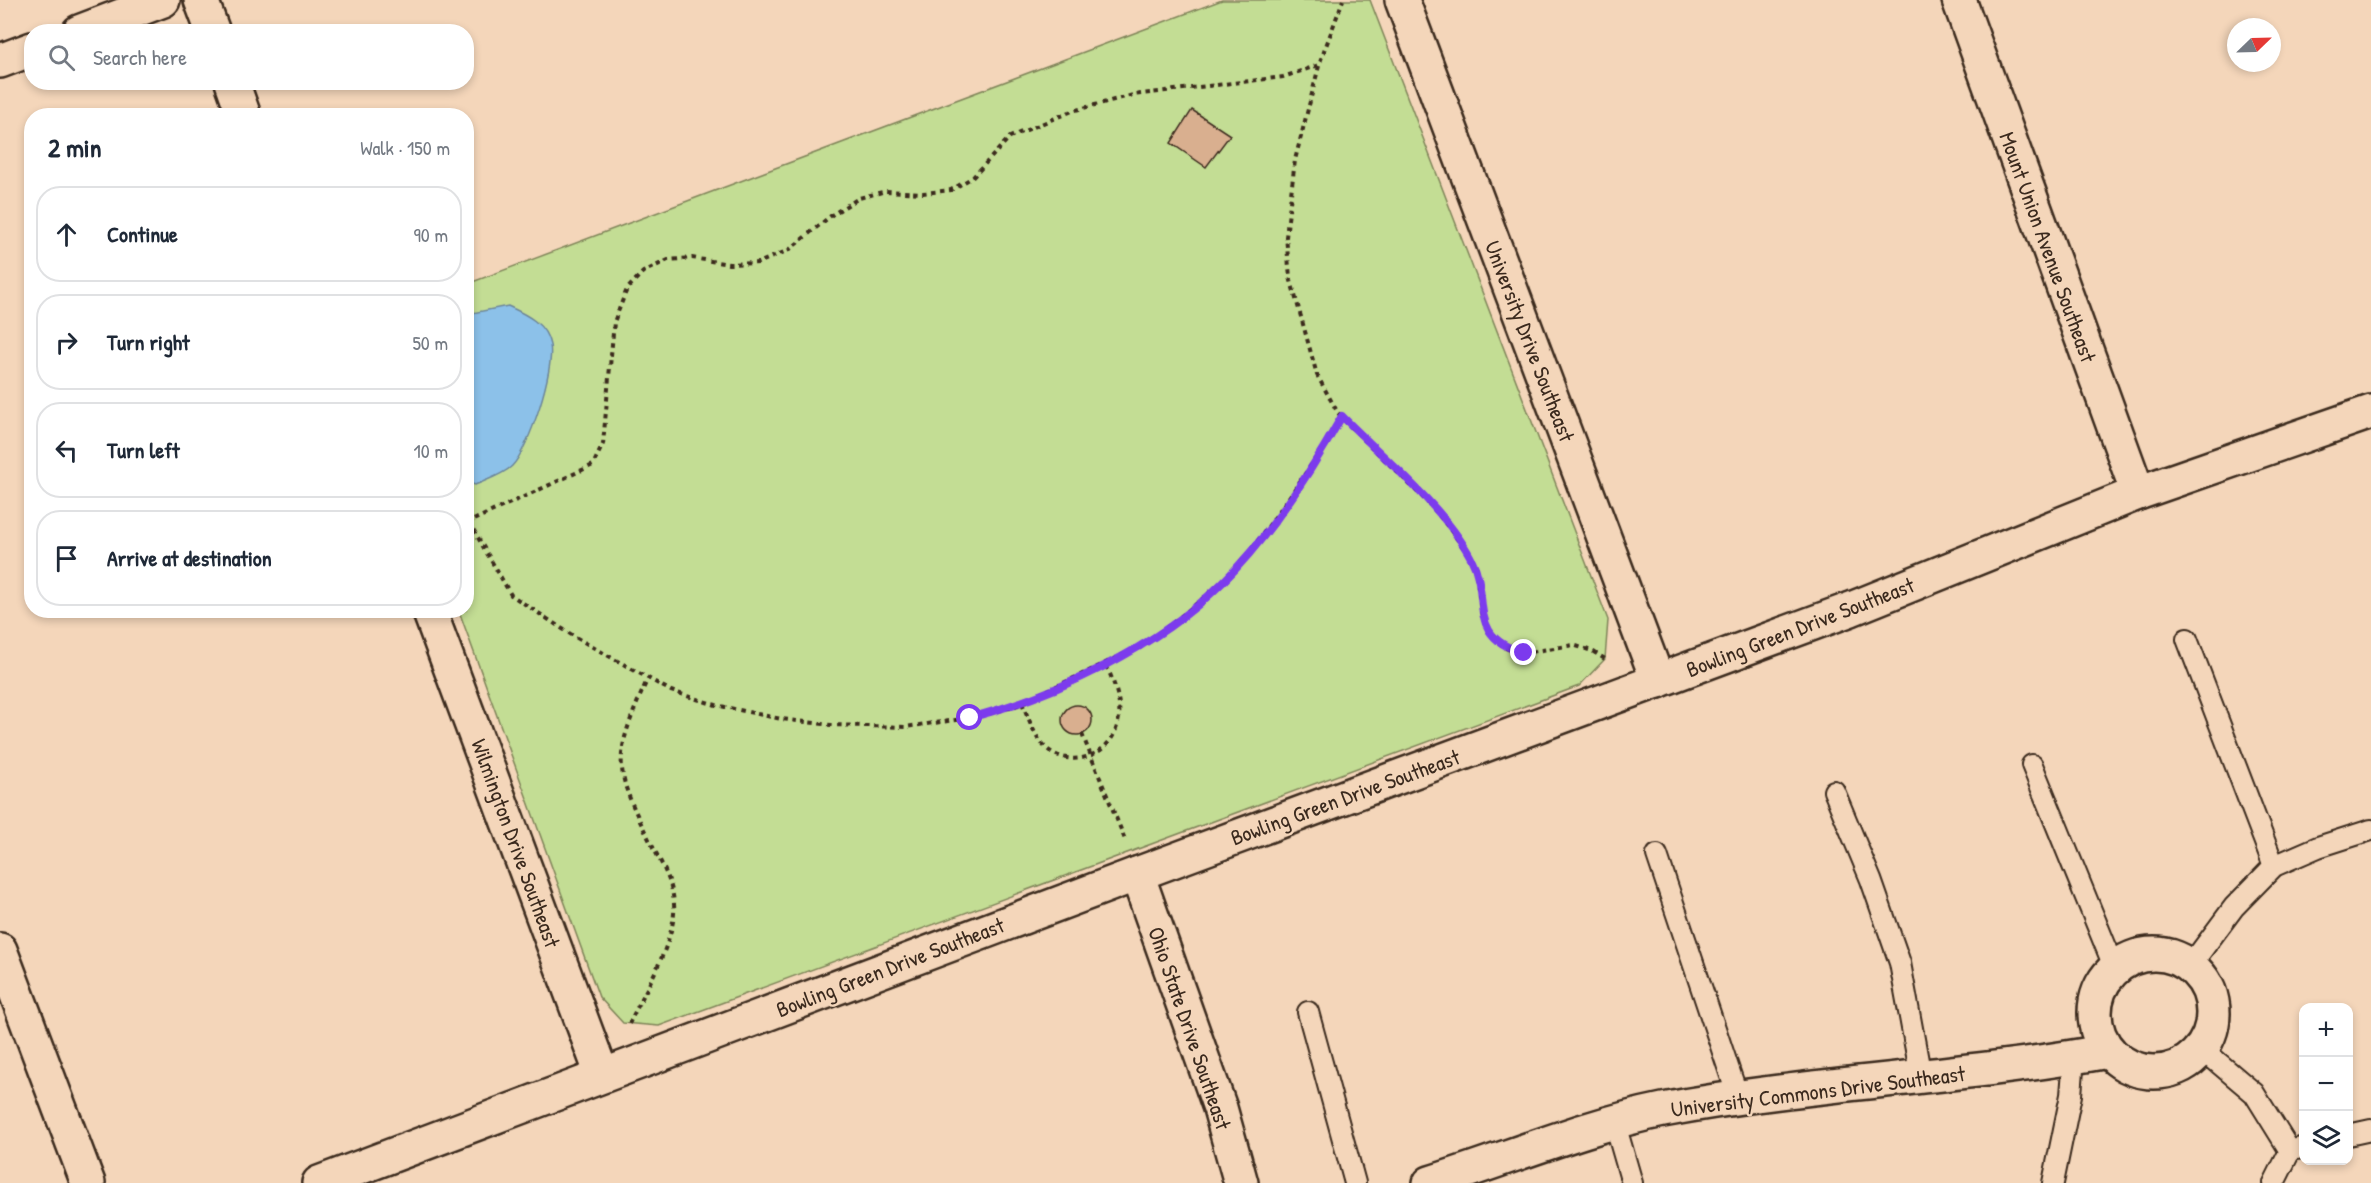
<!DOCTYPE html>
<meta charset="utf-8">
<style>
:root{--surface:#fff;--page:#f6f6f7;--text:#1f2937;--muted:#747a83;--line:#e0e1e3}
body{margin:0;font-family:"Patrick Hand",sans-serif;background:var(--page);color:var(--text)}
.controls{position:absolute;right:18px;bottom:18px;display:grid;overflow:hidden;border-radius:12px;box-shadow:0 3px 9px #0003}
.controls button{width:54px;height:54px;display:grid;place-items:center;padding:0;border:0;border-bottom:2px solid var(--line);background:var(--surface);color:var(--text);font:30px sans-serif}
.compass{position:absolute;left:2227px;top:18px;width:54px;height:54px;border-radius:50%;background:var(--surface);box-shadow:0 3px 9px #0003;rotate:67deg}
.stop{position:absolute;width:18px;height:18px;margin:-14px;border:4px solid #7c3aed;border-radius:50%;background:#fff}
.stop.end{background:#7c3aed;border-color:#fff;box-shadow:0 2px 6px #0008}
.list{margin:0;padding:0;list-style:none}
h2{display:flex;justify-content:space-between;align-items:center;height:78px;margin:0;padding:0 24px;font-size:26px}
h2 small{font-size:20px;font-weight:400;color:var(--muted)}
.list li{display:grid;grid-template-columns:39px 1fr auto;gap:18px;align-items:center;box-sizing:border-box;height:96px;margin:0 12px 12px;padding:0 12px;border:2px solid var(--line);border-radius:24px}
.list b{display:block;font-size:22px;white-space:nowrap}
.list em{font-size:20px;font-style:normal;color:var(--muted)}
.icon{flex:none;width:33px;height:33px;fill:none;stroke:currentColor;stroke-width:2;stroke-linecap:round;stroke-linejoin:round}
.map{position:relative;flex:none;width:2371px;height:1183px;overflow:hidden}
.search{position:absolute;background:var(--surface);box-shadow:0 3px 9px #0003;left:24px;top:24px;width:450px;height:66px;display:flex;align-items:center;gap:15px;box-sizing:border-box;padding:0 21px;border-radius:24px;color:var(--muted);font-size:22px}
.panel{position:absolute;background:var(--surface);box-shadow:0 3px 9px #0003;left:24px;top:108px;width:450px;height:510px;border-radius:24px}
.map>svg:first-child{display:block}
.green{fill:#c3dd94;stroke:#7f8459;stroke-width:1.5}
.water{fill:#8cc1e9;stroke:#6c8598;stroke-width:1.5}
.building{fill:#d9af8f;stroke:#3b2a1e;stroke-width:1.5}
.lines{fill:none;stroke-linecap:round;stroke-linejoin:round}
.lane-casing{stroke:#3b2a1e;stroke-width:24}
.street-casing{stroke:#3b2a1e;stroke-width:38}
.path{stroke:#3b2a1e;stroke-width:4;stroke-dasharray:4.5 4.5;stroke-linecap:butt}
.lane{stroke:#f4d6ba;stroke-width:20}
.street{stroke:#f4d6ba;stroke-width:33}
.route{stroke:#7c3aed;stroke-width:8}
.labels{text-anchor:middle;stroke-width:4.5;stroke-linejoin:round;paint-order:stroke}
.street-label{font-size:22px;fill:#3b2a1e;stroke:#f4d6ba}
</style>
<div class="map">
<svg width="2371" height="1183" viewBox="0 0 2371 1183">
<rect width="100%" height="100%" fill="#f4d6ba"/>
<filter id="ink" filterUnits="userSpaceOnUse"><feTurbulence type="fractalNoise" baseFrequency=".0167" numOctaves="2"/><feDisplacementMap in="SourceGraphic" scale="12" xChannelSelector="R" yChannelSelector="G"/><feConvolveMatrix kernelMatrix="1 2 1 2 8 2 1 2 1" color-interpolation-filters="sRGB"/></filter>
<g filter="url(#ink)">
<polygon class="green" points="1222,0 1370,0 1608,620 1605,659 1579,686 659,1026 623,1023 599,997 459,611 466,610 467,284"/>
<path class="water" d="M508,306C525,314 546,323 550,345C555,369 529,449 512,466C503,475 486,480 475,485L466,482L467,314Z"/>
<g class="building">
<polygon points="1192,110 1230,135 1206,167 1171,143"/>
<circle cx="1077" cy="720" r="15"/>
</g>
<g class="lines">
<g class="lane-casing">
<g id="lane">
<polyline points="2187,639 2274,866"/>
<polyline points="2032,765 2115,969"/>
<polyline points="1834,791 1871,880 1900,963 1921,1077"/>
<polyline points="1657,855 1738,1097"/>
<polyline points="2190,966 2234,907 2274,866 2318,847 2371,830"/>
<polyline points="1308,1012 1355,1183"/>
<polyline points="2202,1049 2254,1093 2290,1151 2304,1147"/>
<polyline points="1615,1124 1632,1183"/>
<polyline points="2348,1135 2371,1130"/>
<polyline points="2053,1183 2071,1095 2074,1057"/>
<polyline points="2274,1183 2290,1151"/>
</g>
</g>
<g class="street-casing">
<g id="street">
<polyline points="201,0 213,32"/>
<polyline points="1402,0 1658,681"/>
<polyline points="1959,0 2138,493"/>
<polyline points="79,32 163,0"/>
<polyline points="0,61 32,49"/>
<polyline points="232,82 244,116"/>
<polyline points="429,610 602,1075"/>
<polyline points="1137,874 1220,1108 1241,1183"/>
<polyline points="0,950 88,1183"/>
<circle cx="2154" cy="1013" r="59"/>
<polyline points="319,1183 1137,874 1851,609 2138,493 2371,412"/>
<path d="M1430,1183C1507,1159 1584,1126 1663,1110C1810,1082 1961,1078 2108,1051"/>
</g>
</g>
<g class="path">
<polyline points="1319,66 1295,160 1286,237 1290,277 1317,375 1338,413 1434,508 1469,554 1476,568 1482,615 1490,633 1506,648 1524,653 1573,645 1592,651 1605,659"/>
<polyline points="466,520 469,522 593,465 603,444 614,322 627,289 643,272 668,260 692,258 729,264 758,263 789,250 833,214 859,198 886,191 923,193 951,190 973,177 1010,137 1072,111 1133,95 1283,77 1319,65 1343,0"/>
<polyline points="469,522 511,595 575,637 671,691 716,705 781,719 831,725 905,727 970,718 1015,706 1140,647 1172,624 1221,584 1249,554 1325,446 1342,416"/>
<path d="M1022,703C1028,716 1033,733 1043,745C1066,770 1108,759 1117,726C1124,706 1114,682 1105,663"/>
<polyline points="1082,734 1126,842"/>
<path d="M629,1024C644,992 677,939 674,904C673,884 663,866 654,849C613,769 611,761 648,678"/>
</g>
<use href="#lane" class="lane"/>
<use href="#street" class="street"/>
</g>
</g>
<g class="lines" filter="url(#ink)">
<path class="route" d="M970,718C1058,694 1157,648 1222,583C1270,536 1309,475 1342,416C1382,457 1445,508 1471,558C1492,598 1465,636 1524,653"/>
</g>
<g class="labels">
<g class="street-label">
<text transform="translate(2048 247) rotate(70)" y="8">Mount Union Avenue Southeast</text>
<text transform="translate(1530 341) rotate(69)" y="8">University Drive Southeast</text>
<text transform="translate(1800 627) rotate(-21)" y="8">Bowling Green Drive Southeast</text>
<text transform="translate(1345 797) rotate(-20)" y="8">Bowling Green Drive Southeast</text>
<text transform="translate(516 843) rotate(70)" y="8">Wilmington Drive Southeast</text>
<text transform="translate(890 967) rotate(-21)" y="8">Bowling Green Drive Southeast</text>
<text transform="translate(1190 1028) rotate(71)" y="8">Ohio State Drive Southeast</text>
<text transform="translate(1818 1091) rotate(-7)" y="8">University Commons Drive Southeast</text>
</g>
</g>
</svg>
<div class="controls">
<button>+</button>
<button>−</button>
<button><svg class="icon" aria-label="layers" viewBox="0 0 24 24"><path d="M12 4l9 5-9 5-9-5zM3 14l9 5 9-5"/></svg></button>
</div>
<svg class="compass" viewBox="-18 -18 36 36"><path d="M0-13l5 13h-10z" fill="#e53935"/><path d="M0 13l5-13h-10z" fill="#747a83"/></svg>
<div class="stop" style="left:970px;top:718px"></div>
<div class="stop end" style="left:1524px;top:653px"></div>
<div class="search"><svg class="icon" aria-label="search" viewBox="0 0 24 24"><circle cx="10" cy="10" r="6"/><path d="M15 15l6 6"/></svg>Search here</div>
<section class="panel">
<h2>2 min<small>Walk · 150 m</small></h2>
<ul class="list">
<li><svg class="icon" aria-label="ahead" viewBox="0 0 24 24"><path d="M12 20V5M6 11l6-6 6 6"/></svg><div><b>Continue</b></div><em>90 m</em></li>
<li><svg class="icon" aria-label="right" viewBox="0 0 24 24"><path d="M7 20v-9h11M14 6l5 5-5 5"/></svg><div><b>Turn right</b></div><em>50 m</em></li>
<li><svg class="icon" aria-label="left" viewBox="0 0 24 24"><path d="M17 20v-9H6M10 6l-5 5 5 5"/></svg><div><b>Turn left</b></div><em>10 m</em></li>
<li><svg class="icon" aria-label="arrive" viewBox="0 0 24 24"><path d="M6 21V4h12l-3 4 3 4H6"/></svg><div><b>Arrive at destination</b></div></li>
</ul>
</section>
</div>
